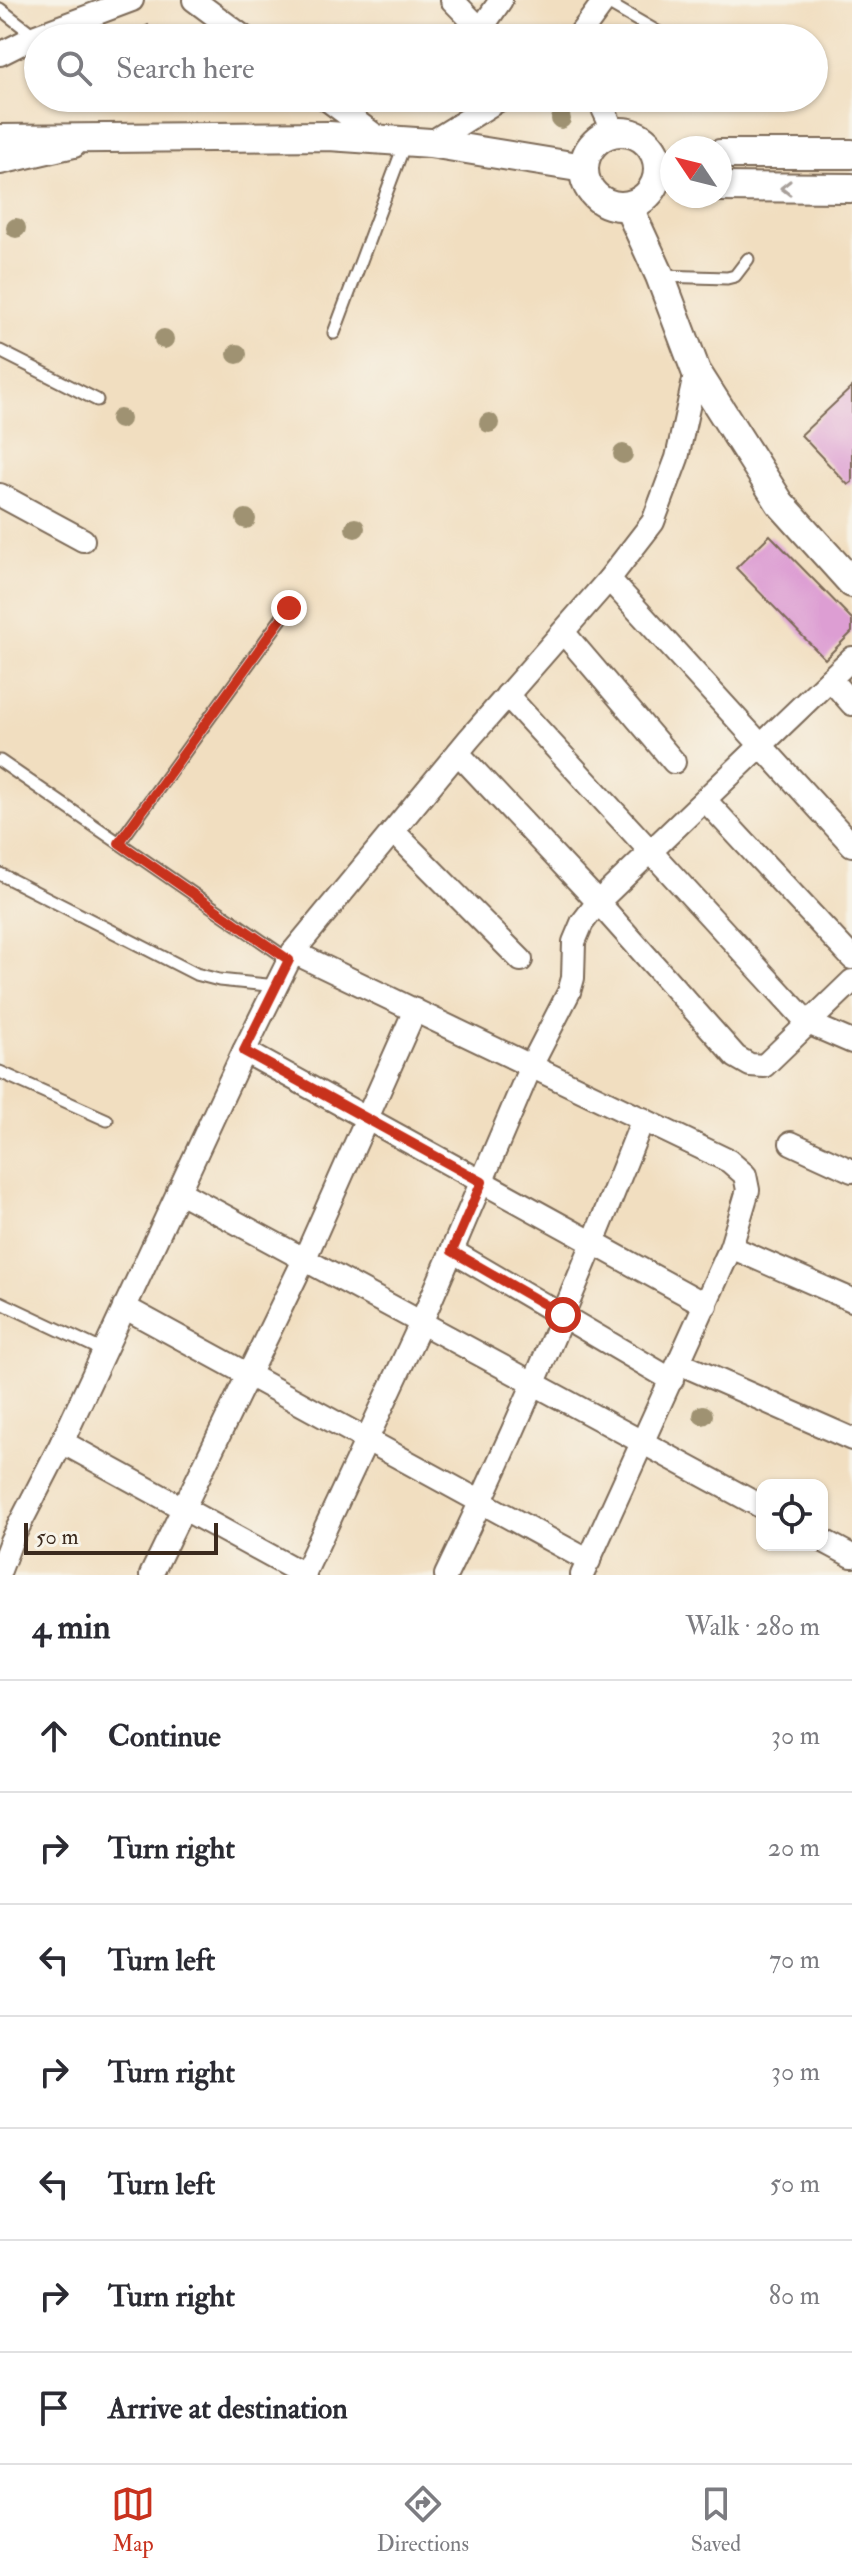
<!DOCTYPE html>
<meta charset="utf-8">
<style>
:root{--surface:#fff;--page:#f2f2f3;--text:#2b2b33;--muted:#7c7c81;--line:#e1e1e2;--accent:#c8321e}
body{margin:0;font-family:"IM FELL Double Pica",serif;background:var(--page);color:var(--text)}
.controls{position:absolute;right:24px;bottom:24px;display:grid;overflow:hidden;border-radius:16px;box-shadow:0 2px 6px #0004}
.controls button{width:72px;height:72px;display:grid;place-items:center;padding:0;border:0;border-bottom:2px solid var(--line);background:var(--surface);color:var(--text);font:40px sans-serif}
.compass{position:absolute;left:660px;top:136px;width:72px;height:72px;border-radius:50%;background:var(--surface);box-shadow:0 2px 6px #0004;rotate:305deg}
.scale{position:absolute;left:24px;bottom:20px;width:194px;box-sizing:border-box;padding-left:8px;border:4px solid #3b2a1e;border-top:0;font-size:22px;line-height:28px;white-space:nowrap;color:#3b2a1e;-webkit-text-stroke:6px #f7f3e8;paint-order:stroke}
.stop{position:absolute;width:24px;height:24px;margin:-18px;border:6px solid #c8321e;border-radius:50%;background:#fff}
.stop.end{background:#c8321e;border-color:#fff;box-shadow:0 2px 8px #0008}
.list{margin:0;padding:0;list-style:none}
h2{display:flex;justify-content:space-between;align-items:center;height:104px;margin:0;padding:0 32px;font-size:34px}
h2 small{font-size:26px;font-weight:400;color:var(--muted)}
.list li{display:grid;grid-template-columns:52px 1fr auto;gap:24px;align-items:center;box-sizing:border-box;height:112px;padding:0 32px;border-top:2px solid var(--line)}
.list b{display:block;font-size:30px;white-space:nowrap}
.list em{font-size:26px;font-style:normal;color:var(--muted)}
.icon{flex:none;width:44px;height:44px;fill:none;stroke:currentColor;stroke-width:2;stroke-linecap:round;stroke-linejoin:round}
.map{position:relative;flex:none;width:852px;height:1575px;overflow:hidden}
.search{position:absolute;background:var(--surface);box-shadow:0 2px 6px #0004;left:24px;right:24px;top:24px;height:88px;display:flex;align-items:center;gap:20px;box-sizing:border-box;padding:0 28px;border-radius:44px;color:var(--muted);font-size:30px}
.sheet{height:888px;background:var(--surface)}
nav{display:flex;justify-content:space-around;align-items:center;box-sizing:border-box;height:112px;border-top:2px solid var(--line);background:var(--surface);font-size:22px;color:var(--muted)}
nav a{display:grid;justify-items:center;gap:4px}
nav .on{color:var(--accent)}
.map>svg:first-child{display:block}
.building{fill:#dd9ed3}
.lines{fill:none;stroke-linecap:round;stroke-linejoin:round}
.service-casing{stroke:#7b6957;stroke-width:15}
.minor-casing{stroke:#7b6957;stroke-width:26}
.tertiary-casing{stroke:#7b6957;stroke-width:32}
.service{stroke:#fff;stroke-width:11}
.minor{stroke:#fff;stroke-width:22}
.tertiary{stroke:#fff;stroke-width:28}
.tree{fill:#9f9272}
.oneway{stroke:#a79f9a}
.route{stroke:#c8321e;stroke-width:10}
</style>
<div class="map">
<svg width="852" height="1575" viewBox="0 0 852 1575">
<rect width="100%" height="100%" fill="#f7f3e8"/>
<filter id="ink" filterUnits="userSpaceOnUse"><feTurbulence type="fractalNoise" baseFrequency=".0125" numOctaves="2"/><feDisplacementMap in="SourceGraphic" scale="16" xChannelSelector="R" yChannelSelector="G"/><feConvolveMatrix kernelMatrix="1 2 1 2 8 2 1 2 1" color-interpolation-filters="sRGB"/></filter>
<filter id="wash" filterUnits="userSpaceOnUse"><feTurbulence type="fractalNoise" baseFrequency=".006" numOctaves="4" result="noise"/><feDisplacementMap in="SourceGraphic" scale="32" xChannelSelector="R" yChannelSelector="G"/><feGaussianBlur stdDeviation="1.8" result="paint"/><feColorMatrix in="noise" values="0 0 0 0 0 0 0 0 0 0 0 0 0 0 0 0 0 1.4 0 .05"/><feComposite in="paint" operator="in"/></filter>
<g filter="url(#wash)">
<rect width="100%" height="100%" fill="#f1dec0"/>
<g id="blocks">
<g class="building">
<polygon points="148,25 155,38 124,38"/>
<polygon points="852,387 852,482 848,485 801,435"/>
<polygon points="770,535 852,619 852,632 825,659 736,568"/>
</g>
</g>
</g>
<g filter="url(#ink)">
<use href="#blocks" fill-opacity="0" stroke="#7b6957" stroke-width="2"/>
<g class="lines">
<g class="service-casing">
<g id="service">
<polyline points="604,1 668,38"/>
<polyline points="0,9 35,36"/>
<polyline points="772,98 780,103"/>
<polyline points="661,276 727,278 735,276 748,259"/>
<polyline points="334,333 405,143"/>
<polyline points="0,351 97,400"/>
<polyline points="0,761 289,960"/>
<polyline points="119,843 289,608"/>
<polyline points="0,874 196,974 219,980 277,986"/>
<polyline points="0,1072 107,1120"/>
<polyline points="0,1302 104,1351"/>
</g>
</g>
<g class="minor-casing">
<g id="minor">
<polyline points="194,0 245,38"/>
<polyline points="452,0 489,38"/>
<polyline points="481,29 501,0"/>
<polyline points="577,38 605,0"/>
<polyline points="0,54 36,36 132,0"/>
<polyline points="325,98 380,139"/>
<polyline points="598,98 614,132"/>
<polyline points="430,143 502,98"/>
<polyline points="0,163 74,146"/>
<polyline points="0,495 83,540"/>
<polyline points="609,579 852,845"/>
<polyline points="563,632 674,762"/>
<polyline points="830,679 852,704"/>
<polyline points="507,695 808,1023 852,1042"/>
<polyline points="458,753 598,902 736,1057 750,1065 764,1066 852,981"/>
<polyline points="705,800 852,958"/>
<polyline points="393,831 521,960"/>
<polyline points="293,952 729,1161 745,1175 748,1190 731,1247 582,1575"/>
<polyline points="244,1051 706,1305"/>
<polyline points="791,1143 852,1171"/>
<polyline points="178,1191 762,1507"/>
<polyline points="731,1247 852,1300"/>
<polyline points="452,1251 672,1380"/>
<polyline points="124,1307 589,1561"/>
<polyline points="679,1363 852,1439"/>
<polyline points="62,1442 305,1575"/>
<polyline points="822,1540 852,1556"/>
<polyline points="0,1570 11,1541 62,1442 244,1051 293,952 469,739 609,579 653,522 677,458 696,371"/>
<polyline points="304,1574 421,1323 531,1066 569,992 573,978 574,942 582,923 598,902 852,658"/>
<polyline points="151,1575 304,1260 415,1010"/>
<path d="M446,1575C518,1426 582,1273 643,1119"/>
</g>
</g>
<g class="tertiary-casing">
<g id="tertiary">
<circle cx="621" cy="169" r="37"/>
<polyline points="0,139 329,136 430,143 584,168"/>
<polyline points="720,154 852,154"/>
<polyline points="720,187 852,188"/>
<polyline points="628,206 660,276 696,371 780,503 852,583"/>
</g>
</g>
<use href="#service" class="service"/>
<use href="#minor" class="minor"/>
<use href="#tertiary" class="tertiary"/>
</g>
<g class="tree">
<circle cx="561" cy="119" r="10"/>
<circle cx="16" cy="228" r="10"/>
<circle cx="164" cy="339" r="10"/>
<circle cx="237" cy="354" r="10"/>
<circle cx="120" cy="419" r="10"/>
<circle cx="489" cy="423" r="10"/>
<circle cx="623" cy="454" r="10"/>
<circle cx="246" cy="519" r="10"/>
<circle cx="355" cy="528" r="10"/>
<circle cx="703" cy="1415" r="10"/>
</g>
<defs><path id="oneway-chevron" d="M-2-3.5L2.5 0L-2 3.5" fill="none" stroke-width="1.6" stroke-linecap="round" stroke-linejoin="round" transform="scale(2)"/></defs>
<use class="oneway" href="#oneway-chevron" transform="translate(786 188) rotate(-180)"/>
</g>
<g class="lines" filter="url(#ink)">
<polyline class="route" points="289,608 119,843 289,960 244,1051 482,1182 452,1251 563,1315"/>
</g>
</svg>
<div class="controls">
<button><svg class="icon" aria-label="locate" viewBox="0 0 24 24"><circle cx="12" cy="12" r="6"/><path d="M12 2v4M12 18v4M2 12h4M18 12h4"/></svg></button>
</div>
<svg class="compass" viewBox="-18 -18 36 36"><path d="M0-13l5 13h-10z" fill="#e53935"/><path d="M0 13l5-13h-10z" fill="#7c7c81"/></svg>
<div class="scale">50 m</div>
<div class="stop" style="left:563px;top:1315px"></div>
<div class="stop end" style="left:289px;top:608px"></div>
<div class="search"><svg class="icon" aria-label="search" viewBox="0 0 24 24"><circle cx="10" cy="10" r="6"/><path d="M15 15l6 6"/></svg>Search here</div>
</div>
<section class="sheet">
<h2>4 min<small>Walk · 280 m</small></h2>
<ul class="list">
<li><svg class="icon" aria-label="ahead" viewBox="0 0 24 24"><path d="M12 20V5M6 11l6-6 6 6"/></svg><div><b>Continue</b></div><em>30 m</em></li>
<li><svg class="icon" aria-label="right" viewBox="0 0 24 24"><path d="M7 20v-9h11M14 6l5 5-5 5"/></svg><div><b>Turn right</b></div><em>20 m</em></li>
<li><svg class="icon" aria-label="left" viewBox="0 0 24 24"><path d="M17 20v-9H6M10 6l-5 5 5 5"/></svg><div><b>Turn left</b></div><em>70 m</em></li>
<li><svg class="icon" aria-label="right" viewBox="0 0 24 24"><path d="M7 20v-9h11M14 6l5 5-5 5"/></svg><div><b>Turn right</b></div><em>30 m</em></li>
<li><svg class="icon" aria-label="left" viewBox="0 0 24 24"><path d="M17 20v-9H6M10 6l-5 5 5 5"/></svg><div><b>Turn left</b></div><em>50 m</em></li>
<li><svg class="icon" aria-label="right" viewBox="0 0 24 24"><path d="M7 20v-9h11M14 6l5 5-5 5"/></svg><div><b>Turn right</b></div><em>80 m</em></li>
<li><svg class="icon" aria-label="arrive" viewBox="0 0 24 24"><path d="M6 21V4h12l-3 4 3 4H6"/></svg><div><b>Arrive at destination</b></div></li>
</ul>
</section>
<nav>
<a class="on"><svg class="icon" aria-label="map" viewBox="0 0 24 24"><path d="M3 6l6-2 6 2 6-2v14l-6 2-6-2-6 2zM9 4v14M15 6v14"/></svg>Map</a>
<a><svg class="icon" aria-label="directions" viewBox="0 0 24 24"><path d="M12 3l9 9-9 9-9-9zM9 14v-3h6M13 9l2 2-2 2"/></svg>Directions</a>
<a><svg class="icon" aria-label="saved" viewBox="0 0 24 24"><path d="M7 4h10v16l-5-4-5 4z"/></svg>Saved</a>
</nav>
